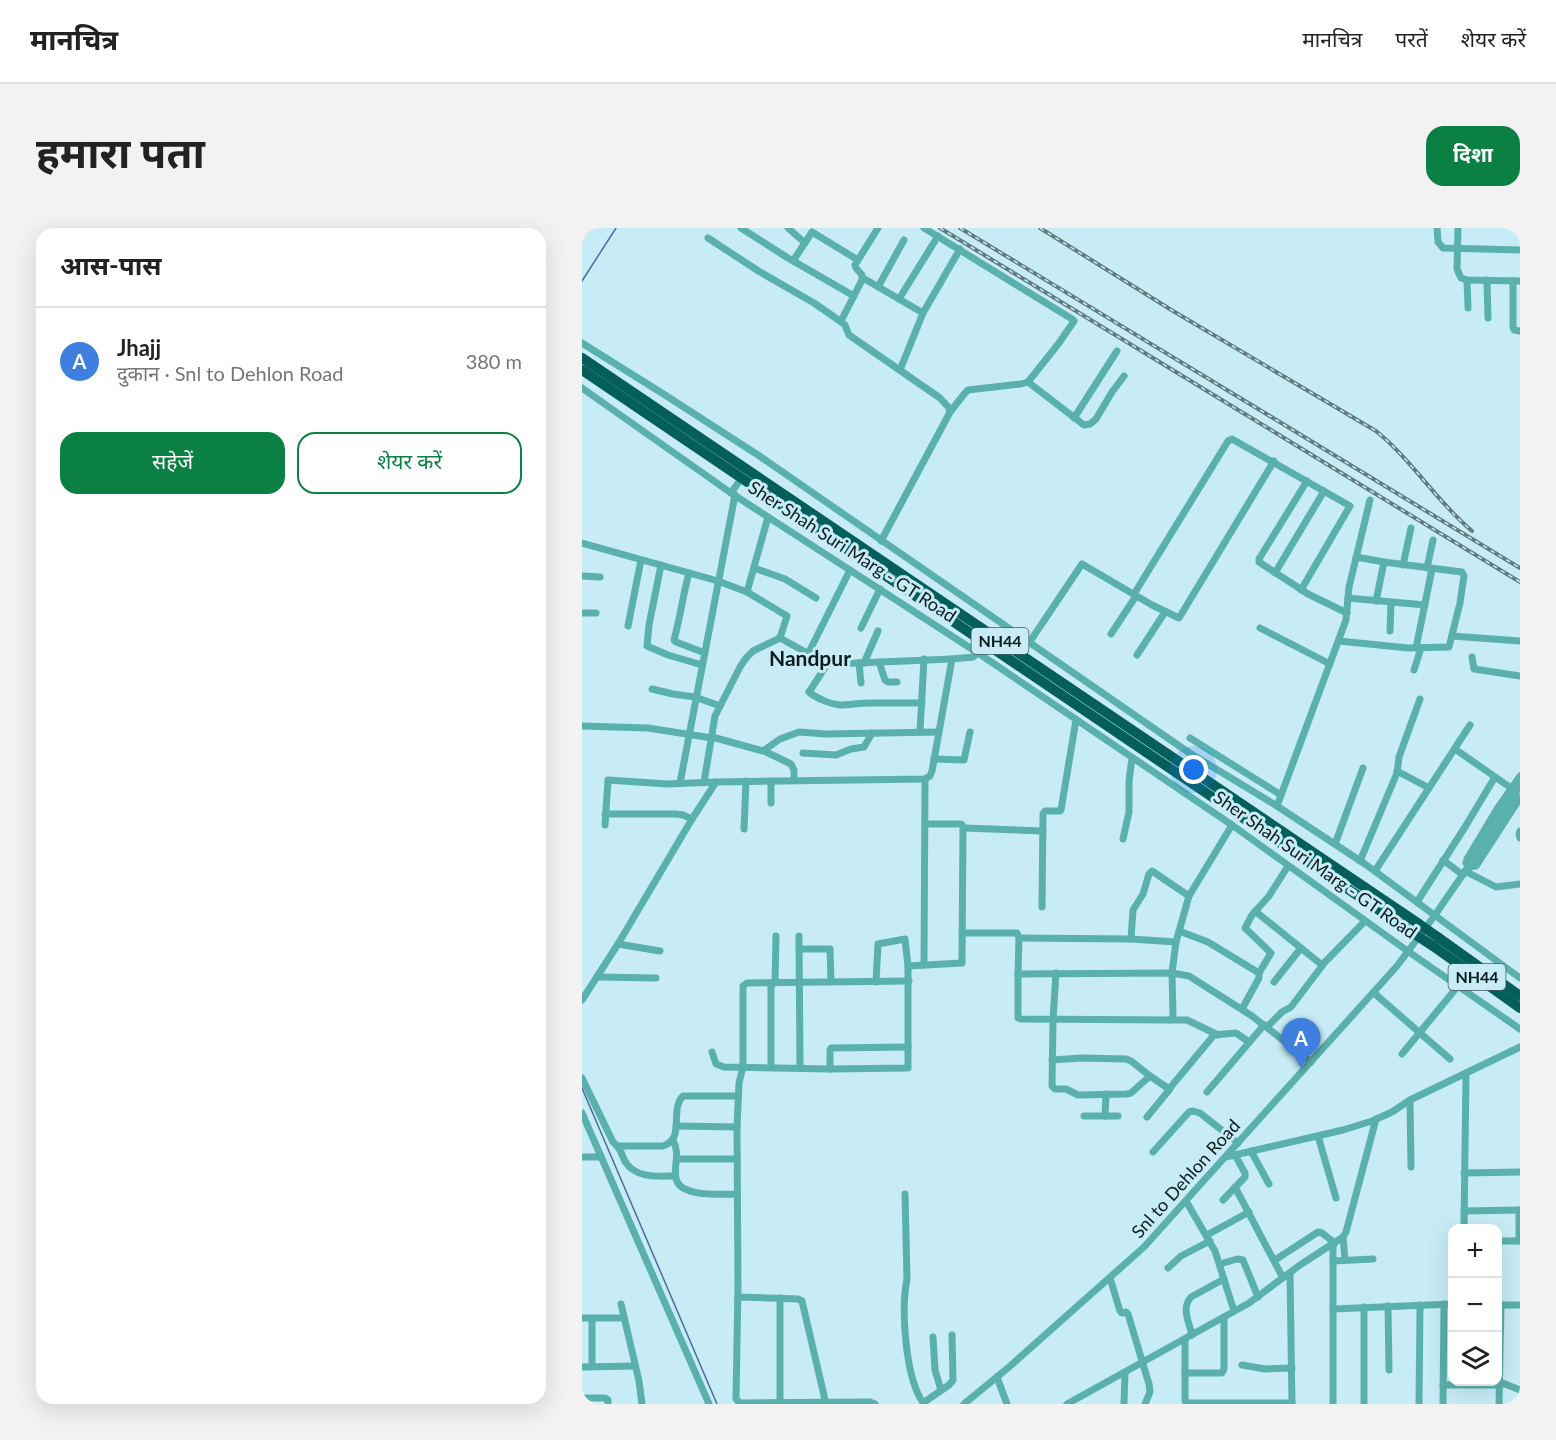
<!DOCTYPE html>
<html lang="hi">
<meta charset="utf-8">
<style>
:root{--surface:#fff;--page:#f2f2f2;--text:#222;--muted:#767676;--line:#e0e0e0;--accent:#0b8043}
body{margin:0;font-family:Lato,"Noto Sans Devanagari",sans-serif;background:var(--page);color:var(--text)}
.controls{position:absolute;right:18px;bottom:18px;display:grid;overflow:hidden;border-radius:12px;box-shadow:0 6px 24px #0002}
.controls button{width:54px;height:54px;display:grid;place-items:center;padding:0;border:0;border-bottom:2px solid var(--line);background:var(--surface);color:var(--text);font:30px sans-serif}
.you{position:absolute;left:612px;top:542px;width:21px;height:21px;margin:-15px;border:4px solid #fff;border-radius:50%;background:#1a73e8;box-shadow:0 0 0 9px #1a73e833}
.badge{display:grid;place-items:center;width:39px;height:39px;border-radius:50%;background:var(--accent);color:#fff;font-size:20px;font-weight:700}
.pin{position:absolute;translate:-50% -50px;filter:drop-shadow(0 2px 3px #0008)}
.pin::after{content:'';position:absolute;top:32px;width:21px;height:18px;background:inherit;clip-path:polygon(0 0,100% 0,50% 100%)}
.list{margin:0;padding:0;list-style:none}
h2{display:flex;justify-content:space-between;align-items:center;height:78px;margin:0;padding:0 24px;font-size:26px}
h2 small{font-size:20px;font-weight:400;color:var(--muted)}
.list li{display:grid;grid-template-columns:39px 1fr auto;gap:18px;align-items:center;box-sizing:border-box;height:108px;padding:0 24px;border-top:2px solid var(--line)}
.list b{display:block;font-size:22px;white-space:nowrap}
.list p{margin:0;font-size:20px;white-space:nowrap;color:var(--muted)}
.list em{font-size:20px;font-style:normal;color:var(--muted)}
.actions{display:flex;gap:12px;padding:18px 24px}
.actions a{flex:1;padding:14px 0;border:2px solid var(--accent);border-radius:18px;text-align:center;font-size:21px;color:var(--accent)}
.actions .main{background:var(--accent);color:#fff}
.icon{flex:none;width:33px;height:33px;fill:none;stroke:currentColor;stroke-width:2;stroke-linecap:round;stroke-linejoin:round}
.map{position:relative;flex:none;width:938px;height:1176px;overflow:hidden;border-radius:18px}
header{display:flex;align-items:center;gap:36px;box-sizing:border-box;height:84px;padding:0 30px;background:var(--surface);border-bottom:2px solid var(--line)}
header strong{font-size:28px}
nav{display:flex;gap:33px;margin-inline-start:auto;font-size:21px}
.intro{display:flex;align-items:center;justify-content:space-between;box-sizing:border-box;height:144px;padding:0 36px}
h1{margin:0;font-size:42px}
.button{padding:15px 27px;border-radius:18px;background:var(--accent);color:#fff;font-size:21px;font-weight:700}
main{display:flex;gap:36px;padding:0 36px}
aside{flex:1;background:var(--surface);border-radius:18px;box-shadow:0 6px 24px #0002}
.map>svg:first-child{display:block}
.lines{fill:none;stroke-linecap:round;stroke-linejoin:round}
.stream{stroke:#4c6ca5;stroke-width:1.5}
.minor{stroke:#5ab0ac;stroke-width:7}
.highway{stroke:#045f5c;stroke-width:10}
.rail-casing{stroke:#617a7f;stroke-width:4}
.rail{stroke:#c7ecf5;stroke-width:1.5;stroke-dasharray:4.5;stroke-linecap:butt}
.highway-bridge{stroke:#045f5c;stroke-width:10}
.labels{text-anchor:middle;stroke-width:6;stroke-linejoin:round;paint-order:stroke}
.shield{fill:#c7ecf5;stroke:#465a5f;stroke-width:1.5}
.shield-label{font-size:16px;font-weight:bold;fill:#0e1c1f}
.street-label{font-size:18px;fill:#0e1c1f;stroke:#c7ecf5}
.quarter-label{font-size:21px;font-weight:bold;fill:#0e1c1f;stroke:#c7ecf5}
</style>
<header>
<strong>मानचित्र</strong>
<nav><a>मानचित्र</a><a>परतें</a><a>शेयर करें</a></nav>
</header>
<div class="intro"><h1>हमारा पता</h1><a class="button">दिशा</a></div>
<main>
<aside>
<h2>आस-पास<small></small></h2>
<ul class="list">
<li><span class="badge" style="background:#3f7fe0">A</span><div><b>Jhajj</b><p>दुकान · Snl to Dehlon Road</p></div><em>380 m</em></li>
</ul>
<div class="actions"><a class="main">सहेजें</a><a>शेयर करें</a></div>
</aside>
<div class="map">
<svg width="938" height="1176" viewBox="0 0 938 1176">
<rect width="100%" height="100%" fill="#c7ecf5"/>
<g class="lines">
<g class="stream">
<polyline points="0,53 34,0"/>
<polyline points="0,860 135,1176"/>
</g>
<g class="minor">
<polyline points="159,0 206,30 272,68"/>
<polyline points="206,0 223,15"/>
<polyline points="342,0 490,91 492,93 477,115 446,154 439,156 386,162 383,165 368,184"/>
<polyline points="855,0 856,14 861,20 938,22"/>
<polyline points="876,0 875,41 879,50 885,52 938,53"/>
<polyline points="126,10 178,44 232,75 258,93 263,97 267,107 358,170 368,181 367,186 299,313"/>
<polyline points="211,33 230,4 276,32"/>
<polyline points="281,50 341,85"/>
<polyline points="885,52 886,80"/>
<polyline points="905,52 906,90"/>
<polyline points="931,53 931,99 932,102 938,103"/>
<polyline points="296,59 322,12"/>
<polyline points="317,71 356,8"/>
<polyline points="259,93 280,52 280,47 274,40 273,37 296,0"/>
<polyline points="0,115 83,167 176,227 606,524 695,578 783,636 938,750"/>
<polyline points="318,142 341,85 378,21"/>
<polyline points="446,154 502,197 508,196 514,191 530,164 542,148"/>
<polyline points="0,160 149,265 396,425 650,597 827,724 938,801"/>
<polyline points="492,190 535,123"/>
<polyline points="725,253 677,331 677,334 726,366 765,385"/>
<polyline points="149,265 156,255"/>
<polyline points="0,315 136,353 165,364 205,388 198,410 171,423 164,430 158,439 133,488 122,554"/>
<polyline points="79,337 67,397 65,418 86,427 120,437"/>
<polyline points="821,337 829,300"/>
<polyline points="172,340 203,351 234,370"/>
<polyline points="845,340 851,312"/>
<path d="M107,345C101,367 98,390 92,412L94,414L123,425"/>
<polyline points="693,345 742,263"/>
<polyline points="0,348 18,349"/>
<polyline points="165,364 186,289"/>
<polyline points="552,366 646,213 650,211 768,278 719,362"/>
<polyline points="766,370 843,377"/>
<polyline points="794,373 802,334"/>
<polyline points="0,385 14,385"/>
<polyline points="46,398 59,332"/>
<polyline points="279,400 298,361"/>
<polyline points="678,400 748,436"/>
<polyline points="808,403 809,375"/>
<polyline points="529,406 554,368"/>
<polyline points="870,408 938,413"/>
<polyline points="198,410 236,431 252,436 370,431"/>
<polyline points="757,413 826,420 867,419 878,375 882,348 880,344 802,334 774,329"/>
<polyline points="447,415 500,336 570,377 597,390 692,233"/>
<polyline points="834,420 850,341"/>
<polyline points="226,426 268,342"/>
<polyline points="555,427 583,384"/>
<polyline points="890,429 892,441 938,448"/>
<polyline points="297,434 303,452 306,454 315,454"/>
<path d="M246,435L227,464C234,470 248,476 258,477C268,477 277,475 287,475C305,475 322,475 340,475"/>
<polyline points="277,435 279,455"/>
<polyline points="282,435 296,403"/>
<polyline points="832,442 839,420"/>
<polyline points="70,461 91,466 113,469 138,478"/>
<polyline points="0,498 66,500 130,510"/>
<polyline points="338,503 342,431"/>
<polyline points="130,509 181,523 198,511 217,504 244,506 357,504"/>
<polyline points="608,510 699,567"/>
<polyline points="873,521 929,560"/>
<polyline points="182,523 209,536 212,542 212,552"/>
<polyline points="221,525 254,527 269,521 282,519 290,505"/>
<polyline points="352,531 382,532 388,504"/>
<polyline points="815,543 847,560"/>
<polyline points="938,548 915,581 885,631 884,635 886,639 894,638 938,570"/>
<polyline points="189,553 189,575"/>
<polyline points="98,555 153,267"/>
<polyline points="695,578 764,392 767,359 788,272"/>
<polyline points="23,586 94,586 101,587 110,591"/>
<polyline points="23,597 26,552 85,556 134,554"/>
<polyline points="382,600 461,603"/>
<polyline points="162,601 164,553"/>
<polyline points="938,603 937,606 938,610"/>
<polyline points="541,611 547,584 547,553 550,530"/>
<polyline points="753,616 781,540"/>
<polyline points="861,632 881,647"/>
<polyline points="778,633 815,545 817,529 838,471"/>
<polyline points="793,643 888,497"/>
<polyline points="883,643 914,659 938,656"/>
<polyline points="835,674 883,599 913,549"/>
<polyline points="460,679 461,586 463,583 478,583 479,582 494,492"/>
<polyline points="673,683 740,737"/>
<polyline points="597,703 626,714 677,745 677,750 660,781"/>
<polyline points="380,705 435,705 437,710 436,746 590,745 607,748 670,788 729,834"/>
<polyline points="217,708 218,839"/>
<polyline points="437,710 549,711"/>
<polyline points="594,714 549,711 551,682 561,666 567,646 570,643 607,668"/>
<polyline points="36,716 78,723"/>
<polyline points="217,721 248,721 249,754"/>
<polyline points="342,737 343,551"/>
<polyline points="326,738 380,735 381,598 379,596 344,596"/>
<polyline points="474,745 471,792 470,858 473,861 484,861 496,867 545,866 549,865 568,848 587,861 632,807 654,805 667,814"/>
<polyline points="677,745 689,725 663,700 670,687 687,668 706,638"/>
<polyline points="436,746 436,790 439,791 589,792 591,787 590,745 594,714 607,668 650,597"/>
<polyline points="15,749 74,750"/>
<polyline points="692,754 719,720"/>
<polyline points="193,755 194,708"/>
<polyline points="792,765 868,831"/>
<polyline points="0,772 36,716 110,591 134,554 343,551 348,548 350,543 370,431 391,429 396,425"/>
<polyline points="588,792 605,792 636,807"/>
<polyline points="685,799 700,784 709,779 743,734 783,693"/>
<polyline points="130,824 134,836 142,839 248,841 248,822 249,820 326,819"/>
<polyline points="820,826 876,758"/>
<polyline points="470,832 499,830 544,831 549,833 568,848"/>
<polyline points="189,839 189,755"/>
<polyline points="248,841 326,840 326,738 323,711 296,716 294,754"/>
<path d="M0,850L31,914L35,918H81C104,911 87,881 101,868H156"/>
<polyline points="625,864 682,797"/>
<polyline points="828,872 829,939"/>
<polyline points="0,885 127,1176"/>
<polyline points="502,888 536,888"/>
<polyline points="523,888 524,866"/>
<polyline points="565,889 588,861"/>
<polyline points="94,898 155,899"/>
<polyline points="736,908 754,970"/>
<path d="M91,912C99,928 91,936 94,950C97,970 141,966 155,966"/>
<path d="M35,918C40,923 40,929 44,935C56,951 76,948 93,948"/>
<polyline points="669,923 687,956"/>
<polyline points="571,924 607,884 611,883 618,885 656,915"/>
<polyline points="0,929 19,929"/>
<polyline points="644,929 761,902 790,893 810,884 828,872 938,819"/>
<polyline points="95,931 155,931"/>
<polyline points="882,945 938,944"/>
<polyline points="653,959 701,1050"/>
<path d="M323,966L325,1051C319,1081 323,1151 342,1176"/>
<polyline points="641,972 663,949 663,945 653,927"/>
<polyline points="604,973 633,1023 652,1083"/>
<polyline points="882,983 938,982"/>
<polyline points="882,1000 884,846"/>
<polyline points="625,1007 667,984"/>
<polyline points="761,1009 763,1032"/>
<polyline points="915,1013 938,1013"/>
<polyline points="937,1013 937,982"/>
<polyline points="751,1016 751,1176"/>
<polyline points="693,1032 736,1004 740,1005 753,1015"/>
<polyline points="751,1033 791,1031"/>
<polyline points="638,1036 655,1031 661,1032 676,1069"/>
<polyline points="586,1040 599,1028 628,1013"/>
<polyline points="708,1045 710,1176"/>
<polyline points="528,1050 538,1083 540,1085 544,1084 546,1086 567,1156 568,1164 563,1176"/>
<polyline points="156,1069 216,1071 220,1073 244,1176"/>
<polyline points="39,1076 57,1153 60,1176"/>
<polyline points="915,1077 938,1077"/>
<polyline points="806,1078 807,1142"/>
<polyline points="751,1081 870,1076"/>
<polyline points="0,1090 42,1090"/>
<polyline points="10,1090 10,1138"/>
<path d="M610,1107C607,1094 599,1080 609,1069L642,1051"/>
<polyline points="351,1109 353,1142 359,1162"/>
<polyline points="603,1111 603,1172 604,1175 710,1175"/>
<polyline points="660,1137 683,1141 710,1140"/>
<polyline points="0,1139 53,1138"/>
<polyline points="603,1145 640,1145 642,1141 642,1089"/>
<polyline points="415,1149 425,1176"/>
<polyline points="918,1154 938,1162"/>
<polyline points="861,1157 918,1157"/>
<polyline points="0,1170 23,1170 26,1172 26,1176"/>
<polyline points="198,1174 198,1070"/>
<polyline points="341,1175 367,1157 371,1152 370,1107"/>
<polyline points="293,1176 288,1174 158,1175 154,1171 156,1057 155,899 157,855 161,839 161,758 165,755 327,753"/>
<polyline points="382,1176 427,1139 562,1019 815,738 853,687 886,639 938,558"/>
<polyline points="485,1176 667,1075 718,1037 761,1009 764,1004 794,891"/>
<polyline points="542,1176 543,1145"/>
<polyline points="782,1176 782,1079"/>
<polyline points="837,1176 838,1077"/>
<polyline points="861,1176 862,1076"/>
<polyline points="917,1176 919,1077"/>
</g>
<g class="highway">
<polyline points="0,130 837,696"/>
<polyline points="0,142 831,705"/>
<polyline points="857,710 938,768"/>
<polyline points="851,718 938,780"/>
</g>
<g class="rail-casing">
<g id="rail">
<polyline points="358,0 938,354"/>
<polyline points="378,0 938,340"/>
<path d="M458,0L591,83L794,203C830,232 854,273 890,303"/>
</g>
</g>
<use href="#rail" class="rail"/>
<g class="highway-bridge">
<polyline points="837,696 857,710"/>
<polyline points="831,705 851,718"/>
</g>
</g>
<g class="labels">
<g class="shield">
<rect x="389.5" y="400" width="57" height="26" rx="4.5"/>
<rect x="866.5" y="736" width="57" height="26" rx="4.5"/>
</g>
<g class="shield-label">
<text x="418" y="419">NH44</text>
<text x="895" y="755">NH44</text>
</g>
<g class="street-label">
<text transform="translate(270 324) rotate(33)" y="6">Sher Shah Suri Marg - GT Road</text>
<text transform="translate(733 637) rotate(35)" y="6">Sher Shah Suri Marg - GT Road</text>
<text transform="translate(604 951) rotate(-48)" y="6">Snl to Dehlon Road</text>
</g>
<g class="quarter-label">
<text x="228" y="438">Nandpur</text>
</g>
</g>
</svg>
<div class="controls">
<button>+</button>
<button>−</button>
<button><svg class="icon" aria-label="layers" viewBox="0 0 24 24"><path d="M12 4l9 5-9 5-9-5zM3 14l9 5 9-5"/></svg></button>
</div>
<div class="you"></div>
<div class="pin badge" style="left:719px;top:840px;background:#3f7fe0">A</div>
</div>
</main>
